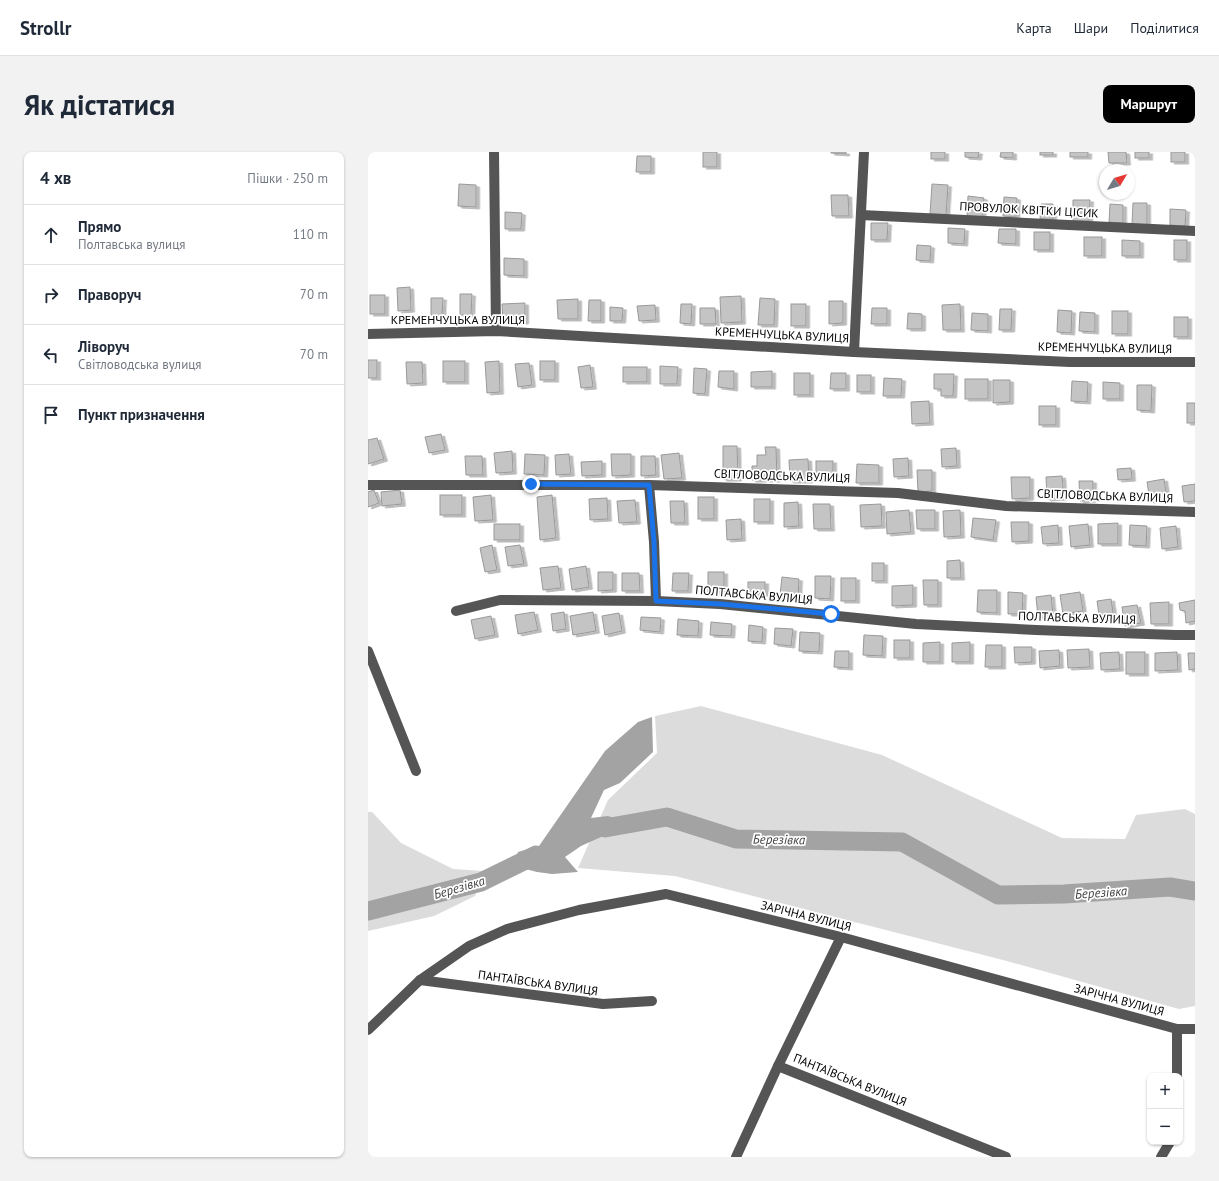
<!DOCTYPE html>
<html lang="uk">
<meta charset="utf-8">
<style>
:root{--surface:#fff;--page:#f2f2f3;--text:#1f2937;--muted:#747a83;--line:#e0e1e3;--accent:#000}
body{margin:0;font-family:"PT Sans",sans-serif;background:var(--page);color:var(--text)}
.controls{position:absolute;right:12px;bottom:12px;display:grid;overflow:hidden;border-radius:8px;box-shadow:0 1px 3px #0004}
.controls button{width:36px;height:36px;display:grid;place-items:center;padding:0;border:0;border-bottom:1px solid var(--line);background:var(--surface);color:var(--text);font:20px sans-serif}
.compass{position:absolute;left:731px;top:12px;width:36px;height:36px;border-radius:50%;background:var(--surface);box-shadow:0 1px 3px #0004;rotate:52deg}
.stop{position:absolute;width:12px;height:12px;margin:-9px;border:3px solid #1a73e8;border-radius:50%;background:#fff}
.stop.end{background:#1a73e8;border-color:#fff;box-shadow:0 1px 4px #0008}
.list{margin:0;padding:0;list-style:none}
h2{display:flex;justify-content:space-between;align-items:center;height:52px;margin:0;padding:0 16px;font-size:17px}
h2 small{font-size:13px;font-weight:400;color:var(--muted)}
.list li{display:grid;grid-template-columns:26px 1fr auto;gap:12px;align-items:center;box-sizing:border-box;height:60px;padding:0 16px;border-top:1px solid var(--line)}
.list b{display:block;font-size:15px;white-space:nowrap}
.list p{margin:0;font-size:13px;white-space:nowrap;color:var(--muted)}
.list em{font-size:13px;font-style:normal;color:var(--muted)}
.icon{flex:none;width:22px;height:22px;fill:none;stroke:currentColor;stroke-width:2;stroke-linecap:round;stroke-linejoin:round}
.map{position:relative;flex:none;width:827px;height:1005px;overflow:hidden;border-radius:8px}
header{display:flex;align-items:center;gap:24px;box-sizing:border-box;height:56px;padding:0 20px;background:var(--surface);border-bottom:1px solid var(--line)}
header strong{font-size:19px}
nav{display:flex;gap:22px;margin-inline-start:auto;font-size:14px}
.intro{display:flex;align-items:center;justify-content:space-between;box-sizing:border-box;height:96px;padding:0 24px}
h1{margin:0;font-size:28px}
.button{padding:10px 18px;border-radius:8px;background:var(--accent);color:#fff;font-size:14px;font-weight:700}
main{display:flex;gap:24px;padding:0 24px}
aside{flex:1;background:var(--surface);border-radius:8px;box-shadow:0 1px 3px #0004}
.map>svg:first-child{display:block}
.green{fill:#dcdcdc}
.water{fill:#a3a3a3}
.lines{fill:none;stroke-linecap:round;stroke-linejoin:round}
.river{stroke:#a3a3a3;stroke-width:19}
.building{fill:#c4c4c4;stroke:#999;filter:url(#shadow)}
.minor{stroke:#555;stroke-width:10}
.route{stroke:#1a73e8;stroke-width:5}
.labels{text-anchor:middle;stroke-width:3.5;stroke-linejoin:round;paint-order:stroke}
.street-label{font-size:12px;fill:#000;stroke:#fff}
.water-label{font-size:13px;font-style:italic;fill:#444;stroke:#fff}
</style>
<header>
<strong>Strollr</strong>
<nav><a>Карта</a><a>Шари</a><a>Поділитися</a></nav>
</header>
<div class="intro"><h1>Як дістатися</h1><a class="button">Маршрут</a></div>
<main>
<aside>
<h2>4 хв<small>Пішки · 250 m</small></h2>
<ul class="list">
<li><svg class="icon" aria-label="ahead" viewBox="0 0 24 24"><path d="M12 20V5M6 11l6-6 6 6"/></svg><div><b>Прямо</b><p>Полтавська вулиця</p></div><em>110 m</em></li>
<li><svg class="icon" aria-label="right" viewBox="0 0 24 24"><path d="M7 20v-9h11M14 6l5 5-5 5"/></svg><div><b>Праворуч</b></div><em>70 m</em></li>
<li><svg class="icon" aria-label="left" viewBox="0 0 24 24"><path d="M17 20v-9H6M10 6l-5 5 5 5"/></svg><div><b>Ліворуч</b><p>Світловодська вулиця</p></div><em>70 m</em></li>
<li><svg class="icon" aria-label="arrive" viewBox="0 0 24 24"><path d="M6 21V4h12l-3 4 3 4H6"/></svg><div><b>Пункт призначення</b></div></li>
</ul>
</aside>
<div class="map">
<svg width="827" height="1005" viewBox="0 0 827 1005">
<defs>
<filter id="shadow"><feDropShadow dx="3.5" dy="2" stdDeviation="0" flood-color="#0004"/></filter>
</defs>
<rect width="100%" height="100%" fill="#fff"/>
<g class="green">
<polygon points="333,554 514,603 694,686 757,687 768,663 817,657 827,662 827,854 811,857 635,808 307,724 210,716 240,648 289,601 287,564"/>
<polygon points="0,660 4,660 33,691 85,717 115,719 107,744 66,764 0,779"/>
</g>
<polygon class="water" points="284,565 285,600 252,631 236,638 223,666 240,664 262,672 213,694 197,705 210,720 184,722 169,720 146,714 150,700 171,694 237,599 270,570"/>
<g class="lines">
<g class="river">
<polyline points="237,676 299,665 368,687 534,690 630,743 696,742 802,735 827,739"/>
<polyline points="0,759 113,730 168,703"/>
</g>
</g>
<g class="building">
<rect x="335" y="0" width="14" height="15"/>
<polygon points="463,0 478,0 478,2 463,1"/>
<rect x="563" y="0" width="14" height="7"/>
<polygon points="597,0 611,0 610,6 597,5"/>
<polygon points="633,0 645,0 645,6 632,5"/>
<rect x="672" y="0" width="13" height="3"/>
<rect x="702" y="0" width="18" height="5"/>
<polygon points="740,0 758,0 759,11 741,11"/>
<rect x="767" y="0" width="14" height="6"/>
<rect x="803" y="0" width="14" height="10"/>
<polygon points="269,4 283,4 283,20 268,20"/>
<polygon points="91,32 108,33 108,55 90,54"/>
<polygon points="564,32 580,33 578,63 562,62"/>
<polygon points="463,43 480,43 481,64 464,64"/>
<polygon points="600,44 616,46 614,66 599,65"/>
<polygon points="636,45 649,46 648,65 635,64"/>
<polygon points="705,48 722,48 721,69 705,69"/>
<polygon points="765,51 779,51 779,73 764,72"/>
<polygon points="673,52 685,52 685,67 672,67"/>
<polygon points="742,52 755,53 755,71 741,70"/>
<polygon points="802,57 818,58 817,74 802,73"/>
<polygon points="137,60 154,61 153,77 137,77"/>
<polygon points="503,71 520,71 519,88 503,88"/>
<polygon points="580,76 597,77 596,92 580,91"/>
<polygon points="631,77 648,77 648,92 630,91"/>
<rect x="666" y="80" width="16" height="18"/>
<rect x="716" y="85" width="18" height="19"/>
<polygon points="754,88 772,89 772,104 754,104"/>
<rect x="806" y="88" width="13" height="20"/>
<polygon points="549,93 563,94 562,109 548,108"/>
<polygon points="136,106 156,107 156,124 136,123"/>
<polygon points="42,135 43,158 30,159 29,136"/>
<polygon points="92,142 104,142 103,163 92,163"/>
<rect x="2" y="143" width="15" height="19"/>
<polygon points="373,144 374,170 353,171 352,145"/>
<polygon points="63,146 75,146 74,163 63,163"/>
<polygon points="392,146 407,147 406,173 390,173"/>
<polygon points="210,147 210,167 190,167 189,148"/>
<polygon points="221,148 233,148 233,169 220,169"/>
<polygon points="461,149 475,149 475,171 461,172"/>
<polygon points="157,151 157,170 135,170 134,152"/>
<polygon points="313,152 324,152 323,172 312,171"/>
<rect x="423" y="152" width="15" height="22"/>
<polygon points="592,152 593,178 575,178 574,153"/>
<polygon points="287,153 288,168 271,169 269,154"/>
<polygon points="242,155 255,156 254,169 242,169"/>
<polygon points="332,156 347,156 348,172 332,172"/>
<polygon points="504,156 519,156 519,172 503,172"/>
<polygon points="632,157 644,157 643,178 631,178"/>
<polygon points="690,158 704,159 703,181 689,180"/>
<rect x="744" y="159" width="16" height="23"/>
<polygon points="712,160 727,161 727,180 711,179"/>
<polygon points="540,161 554,162 554,177 539,177"/>
<polygon points="604,161 620,162 620,179 603,178"/>
<rect x="806" y="165" width="14" height="20"/>
<rect x="0" y="208" width="9" height="18"/>
<rect x="75" y="209" width="22" height="21"/>
<polygon points="131,209 132,240 119,241 117,210"/>
<rect x="172" y="209" width="15" height="19"/>
<polygon points="38,210 54,210 55,231 39,232"/>
<polygon points="161,211 164,233 150,235 147,212"/>
<polygon points="222,213 225,235 213,236 210,215"/>
<polygon points="292,214 310,215 309,232 292,232"/>
<rect x="255" y="215" width="24" height="15"/>
<polygon points="326,216 339,217 337,242 325,241"/>
<polygon points="351,219 366,219 366,237 350,235"/>
<polygon points="404,219 404,235 383,235 383,220"/>
<rect x="426" y="221" width="16" height="22"/>
<polygon points="463,221 478,221 478,237 462,237"/>
<polygon points="566,222 586,222 585,244 573,244 573,237 566,237"/>
<rect x="489" y="223" width="14" height="17"/>
<polygon points="516,226 534,227 533,244 515,244"/>
<rect x="597" y="227" width="23" height="20"/>
<polygon points="625,228 642,228 642,250 625,251"/>
<polygon points="704,229 720,230 719,250 703,249"/>
<polygon points="735,230 752,231 752,247 735,247"/>
<polygon points="769,233 784,233 783,259 769,258"/>
<polygon points="561,249 562,271 544,272 543,250"/>
<rect x="819" y="251" width="8" height="20"/>
<rect x="671" y="254" width="17" height="19"/>
<polygon points="73,282 77,298 61,301 57,285"/>
<polygon points="9,286 16,307 0,312 0,288"/>
<polygon points="355,294 369,294 370,327 355,327"/>
<polygon points="397,295 408,295 409,328 384,328 384,314 389,314 389,303 398,303"/>
<polygon points="588,296 589,314 574,315 573,297"/>
<polygon points="144,299 145,320 128,321 126,301"/>
<polygon points="311,301 314,326 296,327 293,303"/>
<polygon points="157,302 177,303 176,323 156,322"/>
<polygon points="201,302 203,322 188,323 187,303"/>
<polygon points="243,302 263,302 263,323 244,324"/>
<polygon points="97,304 114,304 115,323 98,323"/>
<polygon points="273,304 287,304 288,323 273,324"/>
<polygon points="540,306 541,324 526,325 525,307"/>
<polygon points="440,307 441,329 422,329 421,308"/>
<polygon points="234,309 234,323 214,324 213,310"/>
<rect x="448" y="309" width="17" height="19"/>
<polygon points="489,312 511,313 511,331 488,331"/>
<polygon points="763,316 764,327 750,328 749,317"/>
<polygon points="549,318 564,318 564,339 550,340"/>
<polygon points="694,324 696,346 679,347 678,325"/>
<polygon points="643,325 662,325 662,346 644,347"/>
<polygon points="796,327 799,347 782,349 779,330"/>
<polygon points="711,329 725,329 725,348 712,349"/>
<polygon points="827,332 827,349 816,350 814,334"/>
<polygon points="6,338 11,351 0,355 0,340"/>
<polygon points="32,338 34,352 14,354 13,340"/>
<rect x="72" y="343" width="22" height="20"/>
<polygon points="123,343 125,368 107,369 105,345"/>
<polygon points="184,343 188,386 172,388 169,345"/>
<rect x="330" y="345" width="16" height="22"/>
<polygon points="239,346 240,367 222,368 221,347"/>
<rect x="386" y="347" width="16" height="23"/>
<polygon points="267,348 269,370 251,371 249,349"/>
<polygon points="302,349 316,349 317,371 303,371"/>
<polygon points="430,350 431,374 416,375 416,351"/>
<polygon points="445,352 462,352 463,377 446,377"/>
<polygon points="513,352 514,374 493,375 492,353"/>
<polygon points="541,358 543,380 519,382 518,360"/>
<polygon points="548,358 567,358 567,377 549,377"/>
<polygon points="592,358 593,384 576,385 575,359"/>
<polygon points="605,366 628,368 625,388 603,385"/>
<polygon points="373,367 374,387 359,388 358,368"/>
<polygon points="643,370 661,370 661,389 644,390"/>
<polygon points="750,371 750,392 730,392 730,372"/>
<rect x="126" y="372" width="26" height="16"/>
<polygon points="720,372 722,393 703,395 701,374"/>
<polygon points="690,373 691,391 675,392 673,375"/>
<polygon points="762,373 779,374 778,394 761,393"/>
<polygon points="808,374 810,395 794,397 792,376"/>
<polygon points="124,393 129,418 117,420 112,396"/>
<polygon points="152,393 156,412 140,414 137,395"/>
<polygon points="592,408 593,426 579,426 579,409"/>
<rect x="504" y="411" width="12" height="18"/>
<polygon points="190,414 193,436 175,438 172,416"/>
<polygon points="218,414 221,435 204,438 201,417"/>
<polygon points="230,420 245,420 245,438 230,439"/>
<rect x="340" y="420" width="16" height="20"/>
<polygon points="254,421 271,421 272,439 254,439"/>
<polygon points="305,421 321,421 320,439 304,439"/>
<polygon points="447,424 463,424 462,447 447,446"/>
<polygon points="414,425 431,427 430,444 412,443"/>
<rect x="473" y="426" width="15" height="23"/>
<polygon points="555,428 570,428 570,453 556,453"/>
<rect x="380" y="430" width="17" height="12"/>
<polygon points="545,433 545,453 524,454 524,434"/>
<polygon points="610,438 629,438 629,461 609,460"/>
<polygon points="640,440 655,441 654,462 640,462"/>
<polygon points="712,440 715,459 695,462 692,443"/>
<polygon points="683,443 685,463 670,465 668,445"/>
<polygon points="743,447 746,467 732,469 729,449"/>
<polygon points="827,448 827,469 818,471 817,459 812,458 811,451"/>
<polygon points="801,450 801,472 783,472 782,451"/>
<polygon points="769,453 773,471 757,474 754,455"/>
<polygon points="166,460 170,478 150,482 147,463"/>
<polygon points="196,460 198,477 185,479 183,462"/>
<polygon points="225,460 228,479 205,483 202,464"/>
<polygon points="251,461 254,479 237,483 234,464"/>
<polygon points="123,464 127,483 107,487 103,468"/>
<polygon points="273,465 293,466 292,480 272,478"/>
<polygon points="310,467 331,469 330,484 309,483"/>
<polygon points="343,470 364,472 363,484 342,483"/>
<polygon points="381,473 395,475 394,490 380,489"/>
<polygon points="407,476 425,477 423,494 406,492"/>
<polygon points="432,480 452,481 451,500 431,499"/>
<polygon points="496,483 515,484 514,504 495,503"/>
<rect x="526" y="488" width="16" height="18"/>
<polygon points="572,490 572,510 555,510 555,491"/>
<polygon points="602,490 602,510 584,510 584,491"/>
<polygon points="618,493 634,493 634,515 617,515"/>
<polygon points="646,495 664,495 664,510 647,511"/>
<polygon points="721,497 722,515 700,516 699,498"/>
<polygon points="691,498 692,514 672,516 671,499"/>
<polygon points="467,499 481,499 481,516 466,515"/>
<polygon points="751,500 752,517 733,518 732,501"/>
<rect x="758" y="500" width="19" height="22"/>
<polygon points="809,500 810,518 787,519 787,501"/>
<polygon points="820,501 827,501 827,517 821,518"/>
</g>
<g class="lines">
<g class="minor">
<polyline points="126,0 128,179"/>
<polyline points="493,63 827,79"/>
<polyline points="0,182 128,179 486,200 702,210 827,210"/>
<polyline points="486,200 496,0"/>
<polyline points="0,333 281,333 530,341 638,354 827,360"/>
<polyline points="281,333 286,390 288,449"/>
<polyline points="88,459 132,448 288,449 352,452 548,472 668,478 807,483 827,483"/>
<polyline points="0,499 48,619"/>
<polyline points="52,828 235,852 284,849"/>
<polyline points="809,877 809,924"/>
<polyline points="0,878 52,828 101,794 139,777 211,758 298,742 473,785 809,877 827,877"/>
<polyline points="410,914 638,1005"/>
<polyline points="368,1005 410,914 473,785"/>
<polyline points="793,1005 802,990"/>
</g>
</g>
<g class="lines">
<polyline class="route" points="163,332 281,333 286,390 288,449 352,452 463,462"/>
</g>
<g class="labels">
<g class="street-label">
<text transform="translate(661 58) rotate(3)" y="4">ПРОВУЛОК КВІТКИ ЦІСИК</text>
<text x="90" y="172">КРЕМЕНЧУЦЬКА ВУЛИЦЯ</text>
<text transform="translate(414 183) rotate(3)" y="4">КРЕМЕНЧУЦЬКА ВУЛИЦЯ</text>
<text transform="translate(737 196) rotate(1)" y="4">КРЕМЕНЧУЦЬКА ВУЛИЦЯ</text>
<text transform="translate(414 324) rotate(2)" y="4">СВІТЛОВОДСЬКА ВУЛИЦЯ</text>
<text transform="translate(737 344) rotate(2)" y="4">СВІТЛОВОДСЬКА ВУЛИЦЯ</text>
<text transform="translate(386 443) rotate(5)" y="4">ПОЛТАВСЬКА ВУЛИЦЯ</text>
<text transform="translate(709 466) rotate(2)" y="4">ПОЛТАВСЬКА ВУЛИЦЯ</text>
<text transform="translate(438 764) rotate(14)" y="4">ЗАРІЧНА ВУЛИЦЯ</text>
<text transform="translate(170 831) rotate(8)" y="4">ПАНТАЇВСЬКА ВУЛИЦЯ</text>
<text transform="translate(751 848) rotate(15)" y="4">ЗАРІЧНА ВУЛИЦЯ</text>
<text transform="translate(482 928) rotate(22)" y="4">ПАНТАЇВСЬКА ВУЛИЦЯ</text>
</g>
<g class="water-label">
<text transform="translate(411 687) rotate(1)" y="5">Березівка</text>
<text transform="translate(91 735) rotate(-16)" y="5">Березівка</text>
<text transform="translate(733 740) rotate(-4)" y="5">Березівка</text>
</g>
</g>
</svg>
<div class="controls">
<button>+</button>
<button>−</button>
</div>
<svg class="compass" viewBox="-18 -18 36 36"><path d="M0-13l5 13h-10z" fill="#e53935"/><path d="M0 13l5-13h-10z" fill="#747a83"/></svg>
<div class="stop" style="left:463px;top:462px"></div>
<div class="stop end" style="left:163px;top:332px"></div>
</div>
</main>
